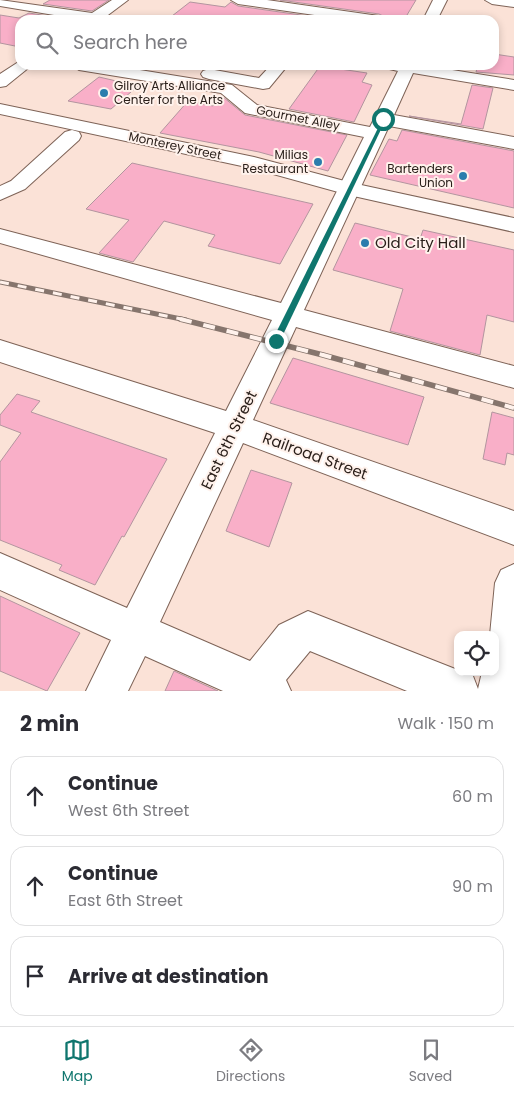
<!DOCTYPE html>
<meta charset="utf-8">
<style>
:root{--surface:#fff;--page:#f2f2f3;--text:#2b2b33;--muted:#7c7c81;--line:#e1e1e2;--accent:#0f766e}
body{margin:0;font-family:Poppins,sans-serif;background:var(--page);color:var(--text)}
.controls{position:absolute;right:15px;bottom:15px;display:grid;overflow:hidden;border-radius:10px;box-shadow:0 2px 8px #0003}
.controls button{width:45px;height:45px;display:grid;place-items:center;padding:0;border:0;border-bottom:1px solid var(--line);background:var(--surface);color:var(--text);font:25px sans-serif}
.stop{position:absolute;width:15px;height:15px;margin:-11px;border:4px solid #0f766e;border-radius:50%;background:#fff}
.stop.end{background:#0f766e;border-color:#fff;box-shadow:0 1px 5px #0008}
.list{margin:0;padding:0;list-style:none}
h2{display:flex;justify-content:space-between;align-items:center;height:65px;margin:0;padding:0 20px;font-size:21px}
h2 small{font-size:16px;font-weight:400;color:var(--muted)}
.list li{display:grid;grid-template-columns:32px 1fr auto;gap:15px;align-items:center;box-sizing:border-box;height:80px;margin:0 10px 10px;padding:0 10px;border:1px solid var(--line);border-radius:15px}
.list b{display:block;font-size:19px;white-space:nowrap}
.list p{margin:0;font-size:16px;white-space:nowrap;color:var(--muted)}
.list em{font-size:16px;font-style:normal;color:var(--muted)}
.icon{flex:none;width:28px;height:28px;fill:none;stroke:currentColor;stroke-width:2;stroke-linecap:round;stroke-linejoin:round}
.map{position:relative;flex:none;width:514px;height:691px;overflow:hidden}
.search{position:absolute;background:var(--surface);box-shadow:0 2px 8px #0003;left:15px;right:15px;top:15px;height:55px;display:flex;align-items:center;gap:12px;box-sizing:border-box;padding:0 18px;border-radius:15px;color:var(--muted);font-size:19px}
.sheet{height:335px;background:var(--surface)}
nav{display:flex;justify-content:space-around;align-items:center;box-sizing:border-box;height:70px;border-top:1px solid var(--line);background:var(--surface);font-size:14px;color:var(--muted)}
nav a{display:grid;justify-items:center;gap:2px}
nav .on{color:var(--accent)}
.map>svg:first-child{display:block}
.building{fill:#f9afc8;stroke:#b3959f}
.lines{fill:none;stroke-linecap:round;stroke-linejoin:round}
.minor-casing{stroke:#7e6357;stroke-width:2}
.major-casing{stroke:#7e6357;stroke-width:2}
.minor{fill:#fff;fill-rule:evenodd}
.major{fill:#fff;fill-rule:evenodd}
.rail-far1-casing{stroke:#86756d;stroke-width:5}
.rail-casing{stroke:#86756d;stroke-width:5.5}
.rail-far1{stroke:#fff2ec;stroke-width:3;stroke-dasharray:9;stroke-linecap:butt}
.rail{stroke:#fff2ec;stroke-width:4;stroke-dasharray:12;stroke-linecap:butt}
.route{fill:#0f766e}
.poi-dot{fill:#2a7dad;stroke:#fff2ec;stroke-width:2}
.labels{text-anchor:middle;stroke-width:4;stroke-linejoin:round;paint-order:stroke}
.far-poi-label{font-size:12px;fill:#2b201b;stroke:#fff2ec;text-anchor:end}
.far-street-label{font-size:12px;fill:#2b201b;stroke:#fff2ec}
.poi-label{font-size:15px;fill:#2b201b;stroke:#fff2ec;text-anchor:start}
.street-label{font-size:15px;fill:#2b201b;stroke:#fff2ec}
</style>
<div class="map">
<svg width="514" height="691" viewBox="0 0 514 691">
<rect width="100%" height="100%" fill="#fbe2d7"/>
<g class="building">
<polygon points="50,0 109,0 92,11 43,4"/>
<polygon points="280,0 416,0 404,20 387,18 379,14"/>
<polygon points="190,2 225,7 231,2 238,6 336,20 197,20 172,16"/>
<polygon points="29,13 73,20 20,20 20,47 0,43 0,15 19,18"/>
<polygon points="494,54 514,57 514,75 476,72 478,65 494,65"/>
<polygon points="320,66 367,73 362,82 372,85 354,122 289,109"/>
<polygon points="99,77 138,86 111,109 68,101"/>
<polygon points="472,85 493,88 483,129 409,116 461,124"/>
<polygon points="223,97 245,115 347,135 328,171 259,152 160,133 188,101 213,106"/>
<polygon points="402,130 514,151 514,208 370,175 389,139 397,141"/>
<polygon points="132,163 313,204 280,264 208,246 215,235 164,221 133,262 99,253 129,220 86,209"/>
<polygon points="355,223 420,239 423,230 514,250 514,322 487,315 480,355 390,331 403,289 333,270"/>
<polygon points="293,358 424,397 408,445 270,403"/>
<polygon points="17,394 40,401 31,412 167,459 124,537 122,536 95,585 59,570 62,565 0,540 0,462 21,433 0,425 0,415"/>
<polygon points="492,412 514,418 514,455 507,453 505,465 483,459"/>
<polygon points="251,470 292,483 269,547 226,531"/>
<polygon points="0,596 80,633 47,691 0,671"/>
<polygon points="174,671 218,691 165,691"/>
</g>
<g class="lines">
<g class="minor-casing">
<g id="minor">
<polygon points="0,0 92,13 112,0 128,0 108,15 116,17 118,20 84,20 0,6"/>
<polygon points="231,0 267,0 379,16 386,20 349,20 238,4"/>
<polygon points="433,0 447,0 437,20 423,20"/>
<polygon points="485,0 514,0 514,7 492,4"/>
<polygon points="20,61 20,65 32,65 6,86 0,87 0,74"/>
<polygon points="71,65 109,65 226,84 232,85 257,105 370,127 398,71 385,68 383,65 421,65 514,80 514,90 413,73 394,115 514,137 514,149 389,126 304,310 514,366 514,388 296,327 253,420 514,511 514,545 243,443 160,622 250,661 279,625 308,611 473,676 478,689 482,672 495,672 495,635 490,635 495,583 501,570 514,564 514,691 407,691 310,651 286,680 291,691 223,691 145,656 128,691 86,691 111,640 0,590 0,553 127,608 215,433 0,362 0,340 226,411 272,320 0,243 0,229 281,303 364,137 245,113 221,93 79,70"/>
<polygon points="271,65 288,65 269,88 263,89 209,79 203,77 201,74 203,71 209,69 259,78"/>
<polygon points="72,130 79,132 81,136 79,140 25,189 0,200 0,186 11,181 65,132"/>
</g>
</g>
<g class="major-casing">
<polygon id="major" points="0,104 254,157 352,183 514,218 514,232 349,195 251,168 0,114"/>
</g>
<use href="#minor" class="minor"/>
<use href="#major" class="major"/>
<g class="rail-far1-casing">
<polyline id="rail-far1" points="0,282 186,320"/>
</g>
<g class="rail-casing">
<polyline id="rail" points="180,319 323,355 514,408"/>
</g>
<use href="#rail-far1" class="rail-far1"/>
<use href="#rail" class="rail"/>
</g>
<polygon class="route" points="383,118 386,119 280,341 273,343 272,341"/>
<g class="poi-dot">
<circle cx="104" cy="93" r="5"/>
<circle cx="318" cy="162" r="5"/>
<circle cx="463" cy="176" r="5"/>
<circle cx="365" cy="243" r="5"/>
</g>
<g class="labels">
<g class="far-poi-label">
<text x="114" y="90" text-anchor="start">Gilroy Arts Alliance<tspan x="114" dy="14">Center for the Arts</tspan></text>
<text x="308" y="159">Milias<tspan x="308" dy="14">Restaurant</tspan></text>
<text x="453" y="173">Bartenders<tspan x="453" dy="14">Union</tspan></text>
</g>
<g class="far-street-label">
<text transform="translate(298 118) rotate(11)" y="4">Gourmet Alley</text>
<text transform="translate(175 146) rotate(12)" y="4">Monterey Street</text>
</g>
<g class="poi-label">
<text x="375" y="248">Old City Hall</text>
</g>
<g class="street-label">
<text transform="translate(229 440) rotate(-64)" y="5">East 6th Street</text>
<text transform="translate(315 456) rotate(20)" y="5">Railroad Street</text>
</g>
</g>
</svg>
<div class="controls">
<button><svg class="icon" aria-label="locate" viewBox="0 0 24 24"><circle cx="12" cy="12" r="6"/><path d="M12 2v4M12 18v4M2 12h4M18 12h4"/></svg></button>
</div>
<div class="stop" style="left:383px;top:119px"></div>
<div class="stop end" style="left:276px;top:341px"></div>
<div class="search"><svg class="icon" aria-label="search" viewBox="0 0 24 24"><circle cx="10" cy="10" r="6"/><path d="M15 15l6 6"/></svg>Search here</div>
</div>
<section class="sheet">
<h2>2 min<small>Walk · 150 m</small></h2>
<ul class="list">
<li><svg class="icon" aria-label="ahead" viewBox="0 0 24 24"><path d="M12 20V5M6 11l6-6 6 6"/></svg><div><b>Continue</b><p>West 6th Street</p></div><em>60 m</em></li>
<li><svg class="icon" aria-label="ahead" viewBox="0 0 24 24"><path d="M12 20V5M6 11l6-6 6 6"/></svg><div><b>Continue</b><p>East 6th Street</p></div><em>90 m</em></li>
<li><svg class="icon" aria-label="arrive" viewBox="0 0 24 24"><path d="M6 21V4h12l-3 4 3 4H6"/></svg><div><b>Arrive at destination</b></div></li>
</ul>
</section>
<nav>
<a class="on"><svg class="icon" aria-label="map" viewBox="0 0 24 24"><path d="M3 6l6-2 6 2 6-2v14l-6 2-6-2-6 2zM9 4v14M15 6v14"/></svg>Map</a>
<a><svg class="icon" aria-label="directions" viewBox="0 0 24 24"><path d="M12 3l9 9-9 9-9-9zM9 14v-3h6M13 9l2 2-2 2"/></svg>Directions</a>
<a><svg class="icon" aria-label="saved" viewBox="0 0 24 24"><path d="M7 4h10v16l-5-4-5 4z"/></svg>Saved</a>
</nav>
